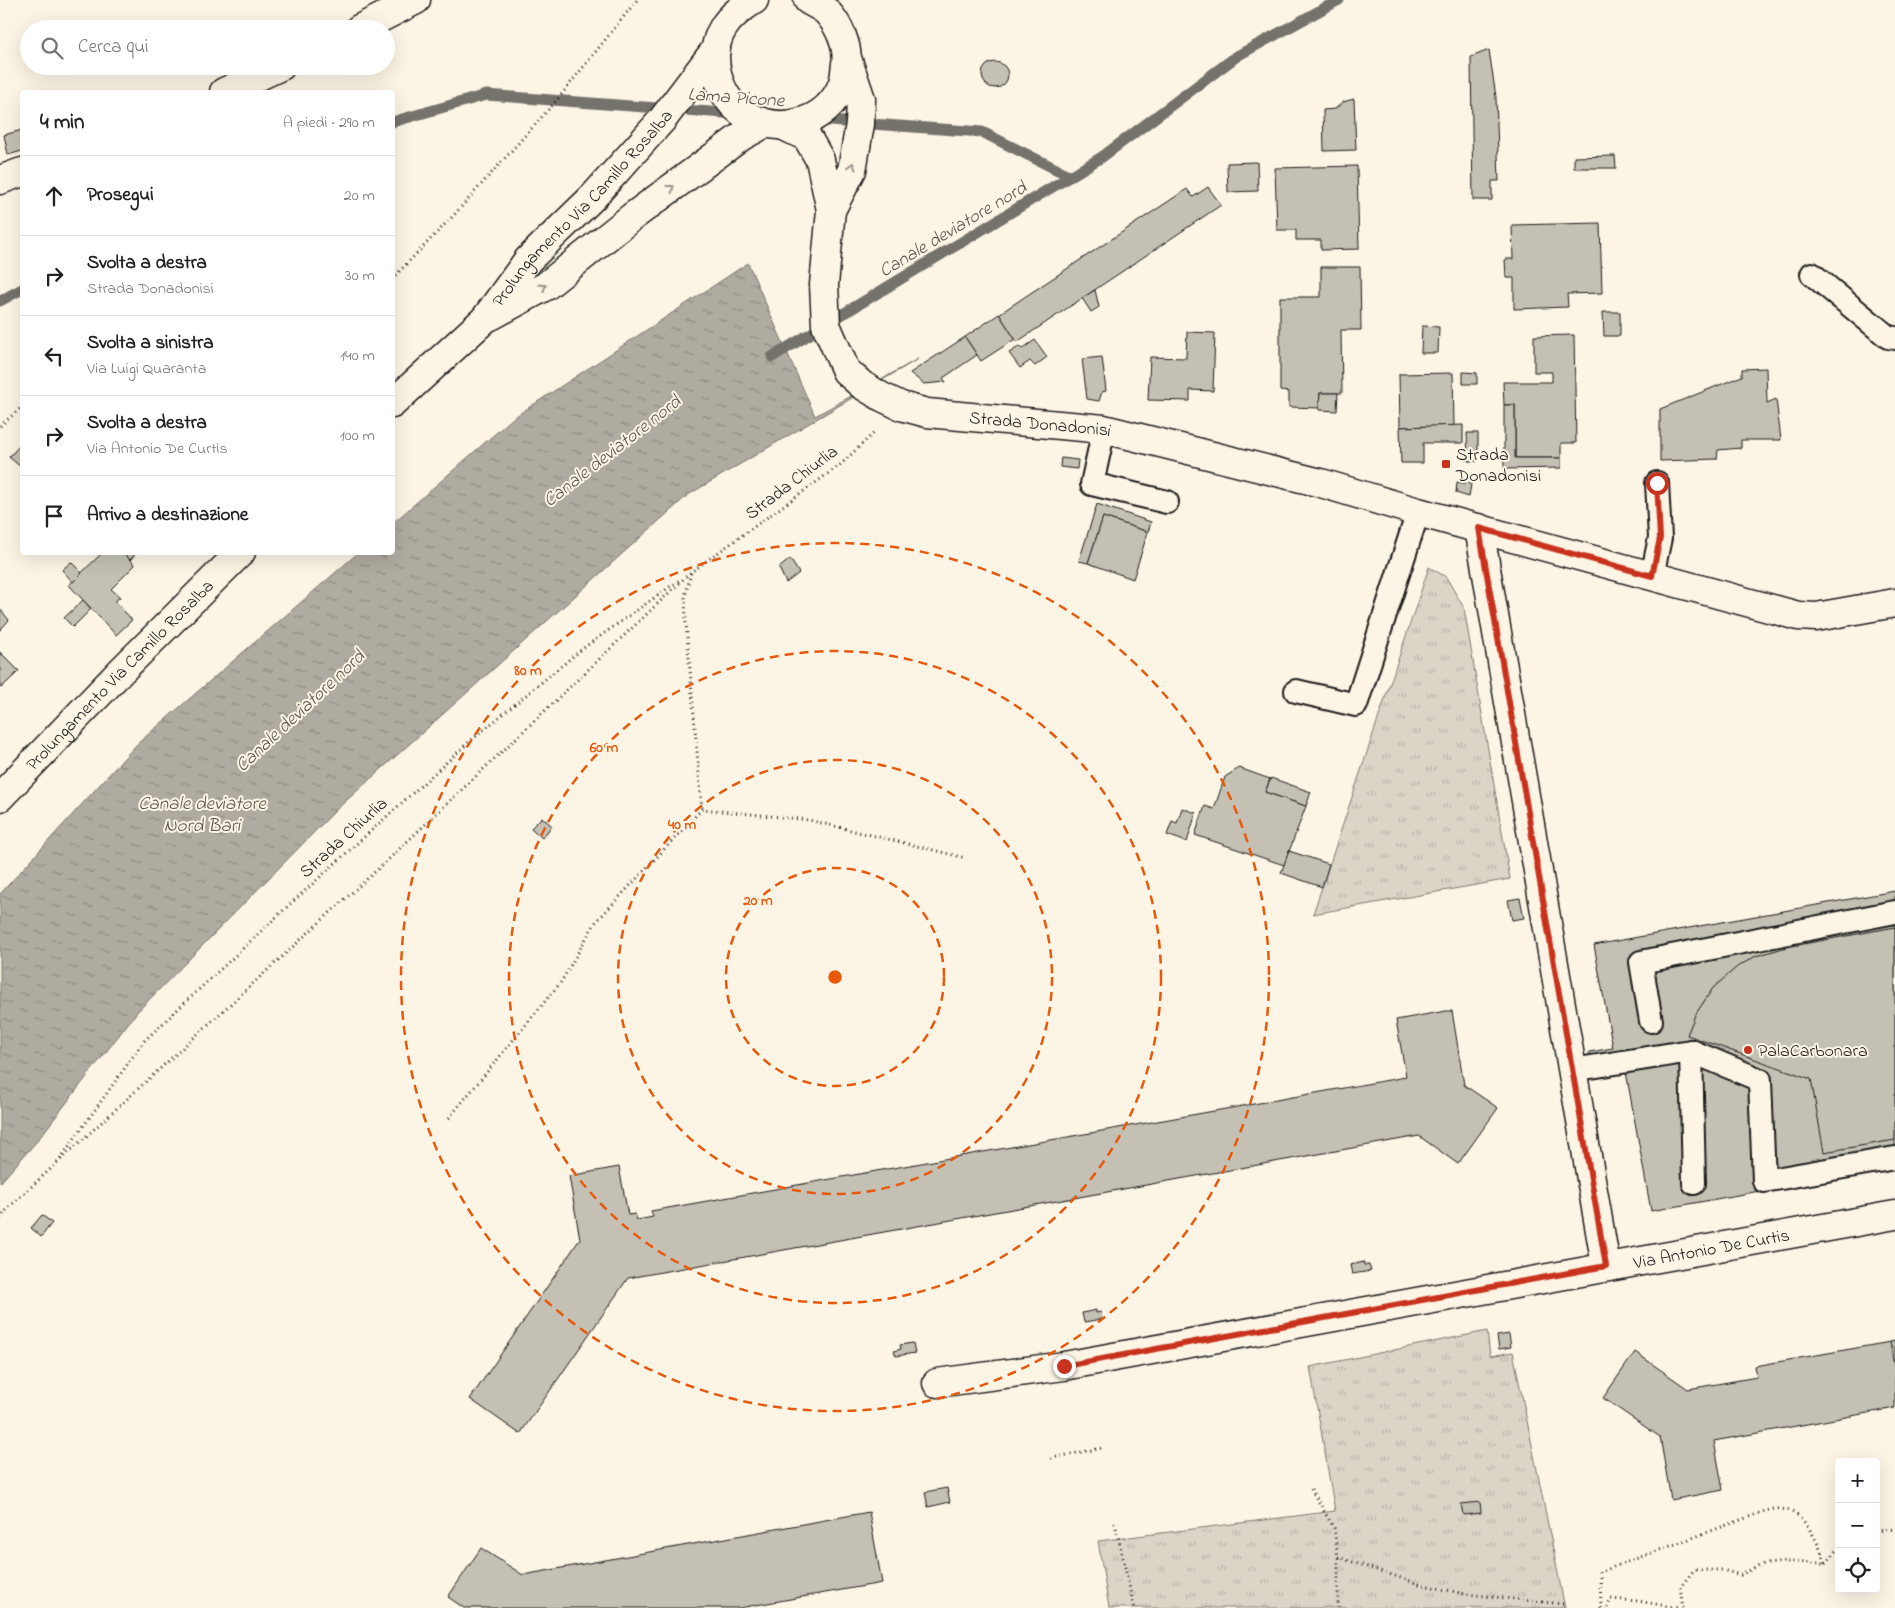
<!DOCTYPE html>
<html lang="it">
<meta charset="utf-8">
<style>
:root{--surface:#fff;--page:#f6f6f6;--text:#202124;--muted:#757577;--line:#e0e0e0}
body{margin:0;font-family:"Indie Flower",sans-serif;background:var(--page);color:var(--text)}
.controls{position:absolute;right:15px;bottom:15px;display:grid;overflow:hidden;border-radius:5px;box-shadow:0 5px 20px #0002}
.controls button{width:45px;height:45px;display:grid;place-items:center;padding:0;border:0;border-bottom:1px solid var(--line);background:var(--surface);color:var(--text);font:25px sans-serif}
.stop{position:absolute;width:15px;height:15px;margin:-11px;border:4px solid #c8321e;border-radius:50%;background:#fff}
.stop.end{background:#c8321e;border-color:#fff;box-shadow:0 1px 5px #0008}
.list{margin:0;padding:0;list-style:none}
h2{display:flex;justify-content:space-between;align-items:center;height:65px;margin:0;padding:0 20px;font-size:21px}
h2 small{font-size:16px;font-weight:400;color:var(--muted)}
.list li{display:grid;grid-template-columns:32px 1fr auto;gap:15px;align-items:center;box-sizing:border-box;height:80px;padding:0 20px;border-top:1px solid var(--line)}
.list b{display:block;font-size:19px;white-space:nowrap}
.list p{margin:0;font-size:16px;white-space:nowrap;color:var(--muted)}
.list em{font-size:16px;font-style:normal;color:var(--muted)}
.icon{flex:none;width:28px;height:28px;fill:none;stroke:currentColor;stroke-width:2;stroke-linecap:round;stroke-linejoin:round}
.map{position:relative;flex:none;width:1895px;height:1608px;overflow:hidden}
.search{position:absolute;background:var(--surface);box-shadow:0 5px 20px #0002;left:20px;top:20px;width:375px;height:55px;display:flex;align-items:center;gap:12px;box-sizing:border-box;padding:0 18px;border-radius:28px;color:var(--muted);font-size:19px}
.panel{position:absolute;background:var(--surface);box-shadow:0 5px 20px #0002;left:20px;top:90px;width:375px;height:465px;border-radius:5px}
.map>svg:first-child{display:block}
.grass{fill:url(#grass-tufts);stroke:#7c7872}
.water{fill:url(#water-ripples);stroke:#75726c}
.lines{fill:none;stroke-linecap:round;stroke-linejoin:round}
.stream{stroke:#75726c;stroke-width:11}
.building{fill:#c4c0b3;stroke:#1c1c1c}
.lane-casing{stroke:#1c1c1c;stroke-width:26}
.street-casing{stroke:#1c1c1c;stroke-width:31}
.secondary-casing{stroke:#1c1c1c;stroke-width:31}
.path{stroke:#1c1c1c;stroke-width:3;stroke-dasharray:1 4;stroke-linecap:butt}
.lane{stroke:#fcf5e5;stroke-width:22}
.street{stroke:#fcf5e5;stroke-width:28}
.secondary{stroke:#fcf5e5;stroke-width:28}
.oneway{stroke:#97938b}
.route{stroke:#c8321e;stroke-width:6}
.ring{fill:none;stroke:#e8590c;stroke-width:2.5;stroke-dasharray:9 6}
.poi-dot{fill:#c8321e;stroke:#fcf5e5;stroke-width:2}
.labels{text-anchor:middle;stroke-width:4;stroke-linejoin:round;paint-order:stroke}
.street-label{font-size:18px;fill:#1c1c1c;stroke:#fcf5e5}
.poi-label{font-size:18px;fill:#1c1c1c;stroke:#fcf5e5;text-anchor:start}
.water-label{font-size:19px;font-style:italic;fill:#575551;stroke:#fcf5e5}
.centre{fill:#e8590c;stroke:#fcf5e5;stroke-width:2.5}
.ring-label{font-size:15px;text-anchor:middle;font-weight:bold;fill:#e8590c;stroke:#fcf5e5;stroke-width:4;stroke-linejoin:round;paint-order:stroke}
</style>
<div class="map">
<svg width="1895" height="1608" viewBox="0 0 1895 1608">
<defs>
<pattern id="grass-tufts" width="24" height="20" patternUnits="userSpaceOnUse" patternTransform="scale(1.25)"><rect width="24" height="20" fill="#dbd5c8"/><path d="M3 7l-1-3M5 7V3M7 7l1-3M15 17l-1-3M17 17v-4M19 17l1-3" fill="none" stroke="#bbb6ab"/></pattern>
<pattern id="water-ripples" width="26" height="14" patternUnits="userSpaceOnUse" patternTransform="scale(1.25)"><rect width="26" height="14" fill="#b0aba1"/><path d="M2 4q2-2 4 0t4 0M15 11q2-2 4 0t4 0" fill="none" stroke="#8e8a82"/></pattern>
</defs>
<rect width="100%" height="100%" fill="#fcf5e5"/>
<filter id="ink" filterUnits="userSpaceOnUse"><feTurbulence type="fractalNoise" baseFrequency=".02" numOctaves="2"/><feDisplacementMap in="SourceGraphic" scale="10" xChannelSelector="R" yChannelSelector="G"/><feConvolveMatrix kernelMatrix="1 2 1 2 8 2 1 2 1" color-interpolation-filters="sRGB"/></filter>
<g filter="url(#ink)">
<g class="grass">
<polygon points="1429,567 1446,577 1464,608 1510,879 1313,914"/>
<polygon points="1487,1331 1490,1356 1513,1352 1565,1608 1109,1608 1098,1541 1335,1511 1310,1367"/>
</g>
<polygon class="water" points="748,263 815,416 918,359 688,495 338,808 137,1012 37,1141 0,1183 0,894 136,745 358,553 392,552 393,523 513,418"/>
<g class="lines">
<g class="stream">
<polyline points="817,120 982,132 1070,176"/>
<polyline points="392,122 486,95 737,114"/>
<polyline points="0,301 22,289"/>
<polyline points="772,357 1102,157 1237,56 1339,0"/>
</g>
</g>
<g class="building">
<polygon points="1489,50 1496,97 1499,181 1492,181 1492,200 1473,200 1471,57"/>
<circle cx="995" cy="75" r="13"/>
<polygon points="1354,99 1356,150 1324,151 1323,110 1335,109 1343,102"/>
<polygon points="22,130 22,151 8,155 4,135"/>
<polygon points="1615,156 1616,168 1574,168 1574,157"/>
<polygon points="1257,162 1258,191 1228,192 1227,163"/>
<polygon points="1357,166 1359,249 1321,250 1321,240 1296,240 1296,230 1277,230 1275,168"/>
<polygon points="1208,187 1221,205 1017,342 999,314 1187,189 1193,197"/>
<polygon points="1600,223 1602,293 1567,294 1568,307 1514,309 1514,278 1506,278 1505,259 1513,259 1512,225"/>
<polygon points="1321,267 1360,267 1361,330 1341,330 1342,393 1320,393 1319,408 1289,407 1289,392 1280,391 1280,297 1321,297"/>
<polygon points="1095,290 1099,307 1091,312 1082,298"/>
<polygon points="1603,312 1620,312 1620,336 1604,336"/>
<polygon points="999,314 1015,339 981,361 965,337"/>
<polygon points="1422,326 1439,327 1438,353 1421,353"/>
<polygon points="1187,332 1215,333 1213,391 1190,390 1190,401 1148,400 1150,357 1186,358"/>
<polygon points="1574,335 1576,443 1561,443 1561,458 1515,458 1515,405 1504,405 1503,382 1552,382 1552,372 1534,372 1534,336"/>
<polygon points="965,337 977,355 943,378 946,382 924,384 910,373"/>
<polygon points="1035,340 1047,357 1035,366 1030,361 1020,368 1009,353 1020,346 1022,349"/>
<polygon points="1102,357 1106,391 1102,392 1099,401 1087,399 1082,359"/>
<polygon points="1766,368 1767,403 1776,399 1781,440 1741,440 1741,448 1718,450 1717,459 1660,461 1660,409 1742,376 1742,369"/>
<polygon points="1463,372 1477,373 1477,384 1463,384"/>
<polygon points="1453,373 1454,426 1400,427 1399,374"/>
<polygon points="1320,393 1338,393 1337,411 1319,410"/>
<polygon points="1504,405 1515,405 1515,458 1561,458 1561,468 1504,469"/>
<polygon points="1463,425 1463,443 1423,443 1423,463 1401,463 1400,427"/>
<polygon points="1467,433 1478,433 1478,461 1468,461"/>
<polygon points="22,443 22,468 9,457"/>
<polygon points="1061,458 1078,460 1077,469 1060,467"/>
<polygon points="1457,482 1471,484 1469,497 1456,493"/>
<polygon points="1097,504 1151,522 1148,532 1103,517 1088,563 1079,561"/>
<polygon points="1103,517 1148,532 1133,579 1088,563"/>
<polygon points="103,552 123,552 135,565 111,589 120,597 115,601 132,620 116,635 69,585"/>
<polygon points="123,552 137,552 130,560"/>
<polygon points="790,559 799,573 786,583 779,568"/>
<polygon points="71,562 82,573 73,582 62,570"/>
<polygon points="83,600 91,609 73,627 64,618"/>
<polygon points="0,609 9,620 0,630"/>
<polygon points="0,652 19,671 1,688 0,687"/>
<polygon points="1239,768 1270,779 1265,792 1306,806 1284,865 1195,835 1205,806 1214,809 1225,777"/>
<polygon points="1271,778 1311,792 1306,806 1265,792"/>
<polygon points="1182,808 1196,813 1187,842 1167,835 1172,821 1177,823"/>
<polygon points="542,817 552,826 542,838 531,828"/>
<polygon points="1289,851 1329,864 1322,887 1281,873"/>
<polygon points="1895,891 1895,1166 1651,1211 1626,1072 1594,1078 1589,1052 1613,1048 1594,945"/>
<polygon points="1520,898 1524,918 1512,920 1508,900"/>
<polygon points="1895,927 1895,1140 1824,1152 1811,1079 1687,1035 1695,1015 1713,988 1737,967 1756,956 1787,947"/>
<polygon points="1446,1011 1452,1011 1464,1085 1498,1108 1458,1164 1419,1136 628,1278 520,1434 470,1399 580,1239 569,1176 619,1167 628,1215 635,1214 637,1220 653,1217 651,1211 1400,1078 1406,1076 1396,1020"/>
<polygon points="42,1215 52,1223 41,1237 31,1228"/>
<polygon points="1364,1262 1364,1265 1369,1265 1371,1271 1352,1274 1350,1265"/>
<polygon points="1096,1310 1096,1313 1101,1312 1102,1319 1084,1322 1082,1313"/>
<polygon points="1509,1334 1511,1347 1499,1349 1497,1336"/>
<polygon points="1895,1341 1895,1372 1890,1342"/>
<polygon points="1890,1342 1895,1372 1895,1408 1714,1441 1723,1490 1671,1500 1660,1437 1603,1398 1635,1352 1688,1389 1757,1377 1755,1366"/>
<polygon points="913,1343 915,1353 896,1356 894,1351 901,1349 900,1345"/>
<polygon points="947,1488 950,1502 928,1507 925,1492"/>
<polygon points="1480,1502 1481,1513 1463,1515 1461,1504"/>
<polygon points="869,1512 882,1583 739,1608 464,1608 448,1597 481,1548 523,1575"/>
</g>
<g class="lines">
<g class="lane-casing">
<g id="lane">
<polyline points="1812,274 1888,337 1895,338"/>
<polyline points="1104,429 1092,484 1167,502"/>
<polyline points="1652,576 1660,538 1657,483"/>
<polyline points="1296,691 1356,705 1418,512"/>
<polyline points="1651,1021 1641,962 1895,912"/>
<polyline points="1691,1051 1694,1183"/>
<polyline points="1572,1070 1691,1051 1760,1080 1764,1181 1895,1158"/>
</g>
</g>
<g class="street-casing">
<g id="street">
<polyline points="359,29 416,0"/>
<polyline points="224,92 281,66"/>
<path id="s1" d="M784,126L807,137L820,160L831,210L824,285L826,325L846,371L862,385L882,397L901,406L927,413L1104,429L1321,483L1418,512L1798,616L1816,617L1895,603"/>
<polyline points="0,180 22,172"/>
<polyline points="831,210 852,170 860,124 861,99 847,58"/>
<polyline points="1479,528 1606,1266"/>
<path id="s2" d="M937,1383L1064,1366L1895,1215"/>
</g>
</g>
<g class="secondary-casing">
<g id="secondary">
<path d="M754,0C742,8 731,15 723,28C706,56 718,99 746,115C781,136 828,123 843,83C845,77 845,70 846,64C849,47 839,25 827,12C822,7 814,4 808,0"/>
<polyline points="491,316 546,286 632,217 742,136 764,124"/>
<path id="s3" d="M392,404L485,319L528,260L593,197L662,120L716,49"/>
<path id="s4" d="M0,797L122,670L241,552"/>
</g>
</g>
<g class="path">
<polyline points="392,279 454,215 557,100 637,0"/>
<polyline points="0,426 22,407"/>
<polyline points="691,573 685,596 686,623 702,809"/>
<polyline points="449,1118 561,982 595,923 702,809 809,820 966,858"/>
<polyline points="60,1159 144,1041 287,907 469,742 582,649 681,579"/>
<polyline points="0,1219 8,1208 392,856 691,572 840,465 876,431"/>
<polyline points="1051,1458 1103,1448"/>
<polyline points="1311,1489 1334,1528 1338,1557 1338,1608"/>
<polyline points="1115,1523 1134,1608"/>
<polyline points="1876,1531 1895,1529"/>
<polyline points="1338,1557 1419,1584 1465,1594 1564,1604"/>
<polyline points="1826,1563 1839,1548"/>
<path d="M1601,1608L1600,1572L1765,1511C1770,1510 1776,1508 1781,1509C1806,1511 1818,1544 1826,1563"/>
<polyline points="1607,1608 1611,1599 1638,1601 1679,1608"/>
<polyline points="1683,1608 1680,1587 1694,1570 1722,1570 1741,1575 1759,1565 1784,1562 1826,1563"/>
</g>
<use href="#lane" class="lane"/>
<use href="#street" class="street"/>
<use href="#secondary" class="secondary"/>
</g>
<defs><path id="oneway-chevron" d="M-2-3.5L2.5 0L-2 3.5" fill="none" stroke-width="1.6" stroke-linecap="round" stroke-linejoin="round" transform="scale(1.25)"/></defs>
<g class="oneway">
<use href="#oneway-chevron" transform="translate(852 166) rotate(-74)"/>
<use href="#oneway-chevron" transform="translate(671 188) rotate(-37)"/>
<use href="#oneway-chevron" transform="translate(543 287) rotate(-32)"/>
</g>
</g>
<g class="lines" filter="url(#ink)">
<polyline class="route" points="1064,1366 1606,1266 1479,528 1652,576 1660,538 1657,483"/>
</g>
<g class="ring">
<circle cx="835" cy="977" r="109"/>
<circle cx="835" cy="977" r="217"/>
<circle cx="835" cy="977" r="326"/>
<circle cx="835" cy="977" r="434"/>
</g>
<g class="poi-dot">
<rect x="1441" y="459" width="10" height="10" rx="2.5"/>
<circle cx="1748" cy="1050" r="5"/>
</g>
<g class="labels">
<g class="street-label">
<text dy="6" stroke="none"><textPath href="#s3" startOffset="274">Prolungamento Via Camillo Rosalba</textPath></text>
<text dy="6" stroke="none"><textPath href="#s1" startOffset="475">Strada Donadonisi</textPath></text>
<text transform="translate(791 482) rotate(-37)" y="6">Strada Chiurlia</text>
<text dy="6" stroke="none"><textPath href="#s4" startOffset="171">Prolungamento Via Camillo Rosalba</textPath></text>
<text transform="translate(343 837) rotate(-42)" y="6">Strada Chiurlia</text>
<text dy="6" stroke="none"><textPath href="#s2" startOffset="786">Via Antonio De Curtis</textPath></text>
</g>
<g class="poi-label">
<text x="1456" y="460">Strada<tspan x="1456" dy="21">Donadonisi</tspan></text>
<text x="1758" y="1056">PalaCarbonara</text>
</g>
<g class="water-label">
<text transform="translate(736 96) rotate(4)" y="7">Lama Picone</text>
<text transform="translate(952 228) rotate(-31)" y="7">Canale deviatore nord</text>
<text transform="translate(611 450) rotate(-38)" y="7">Canale deviatore nord</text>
<text transform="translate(299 710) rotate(-43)" y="7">Canale deviatore nord</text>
<text x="202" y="809">Canale deviatore<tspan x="202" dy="22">Nord Bari</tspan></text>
</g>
</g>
<circle cx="835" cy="977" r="8" class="centre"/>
<g class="ring-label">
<text x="528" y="675">80 m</text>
<text x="604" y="752">60 m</text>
<text x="682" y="829">40 m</text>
<text x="758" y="905">20 m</text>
</g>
</svg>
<div class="controls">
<button>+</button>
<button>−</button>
<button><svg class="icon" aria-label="locate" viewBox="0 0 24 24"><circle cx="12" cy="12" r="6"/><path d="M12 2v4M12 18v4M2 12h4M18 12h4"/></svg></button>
</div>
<div class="stop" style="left:1657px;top:483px"></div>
<div class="stop end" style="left:1064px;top:1366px"></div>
<div class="search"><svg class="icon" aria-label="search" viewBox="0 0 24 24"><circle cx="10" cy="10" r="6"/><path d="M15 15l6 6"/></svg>Cerca qui</div>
<section class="panel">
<h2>4 min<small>A piedi · 290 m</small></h2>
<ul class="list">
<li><svg class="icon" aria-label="ahead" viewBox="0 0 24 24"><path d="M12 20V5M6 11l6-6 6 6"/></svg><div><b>Prosegui</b></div><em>20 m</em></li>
<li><svg class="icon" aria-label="right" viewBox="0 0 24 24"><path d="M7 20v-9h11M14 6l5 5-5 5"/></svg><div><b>Svolta a destra</b><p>Strada Donadonisi</p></div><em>30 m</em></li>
<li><svg class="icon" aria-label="left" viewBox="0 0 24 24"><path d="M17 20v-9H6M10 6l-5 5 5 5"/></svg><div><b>Svolta a sinistra</b><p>Via Luigi Quaranta</p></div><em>140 m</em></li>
<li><svg class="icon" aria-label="right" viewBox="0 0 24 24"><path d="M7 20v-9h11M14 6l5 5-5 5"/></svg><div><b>Svolta a destra</b><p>Via Antonio De Curtis</p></div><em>100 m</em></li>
<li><svg class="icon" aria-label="arrive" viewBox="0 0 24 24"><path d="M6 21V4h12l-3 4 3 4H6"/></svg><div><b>Arrivo a destinazione</b></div></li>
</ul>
</section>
</div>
